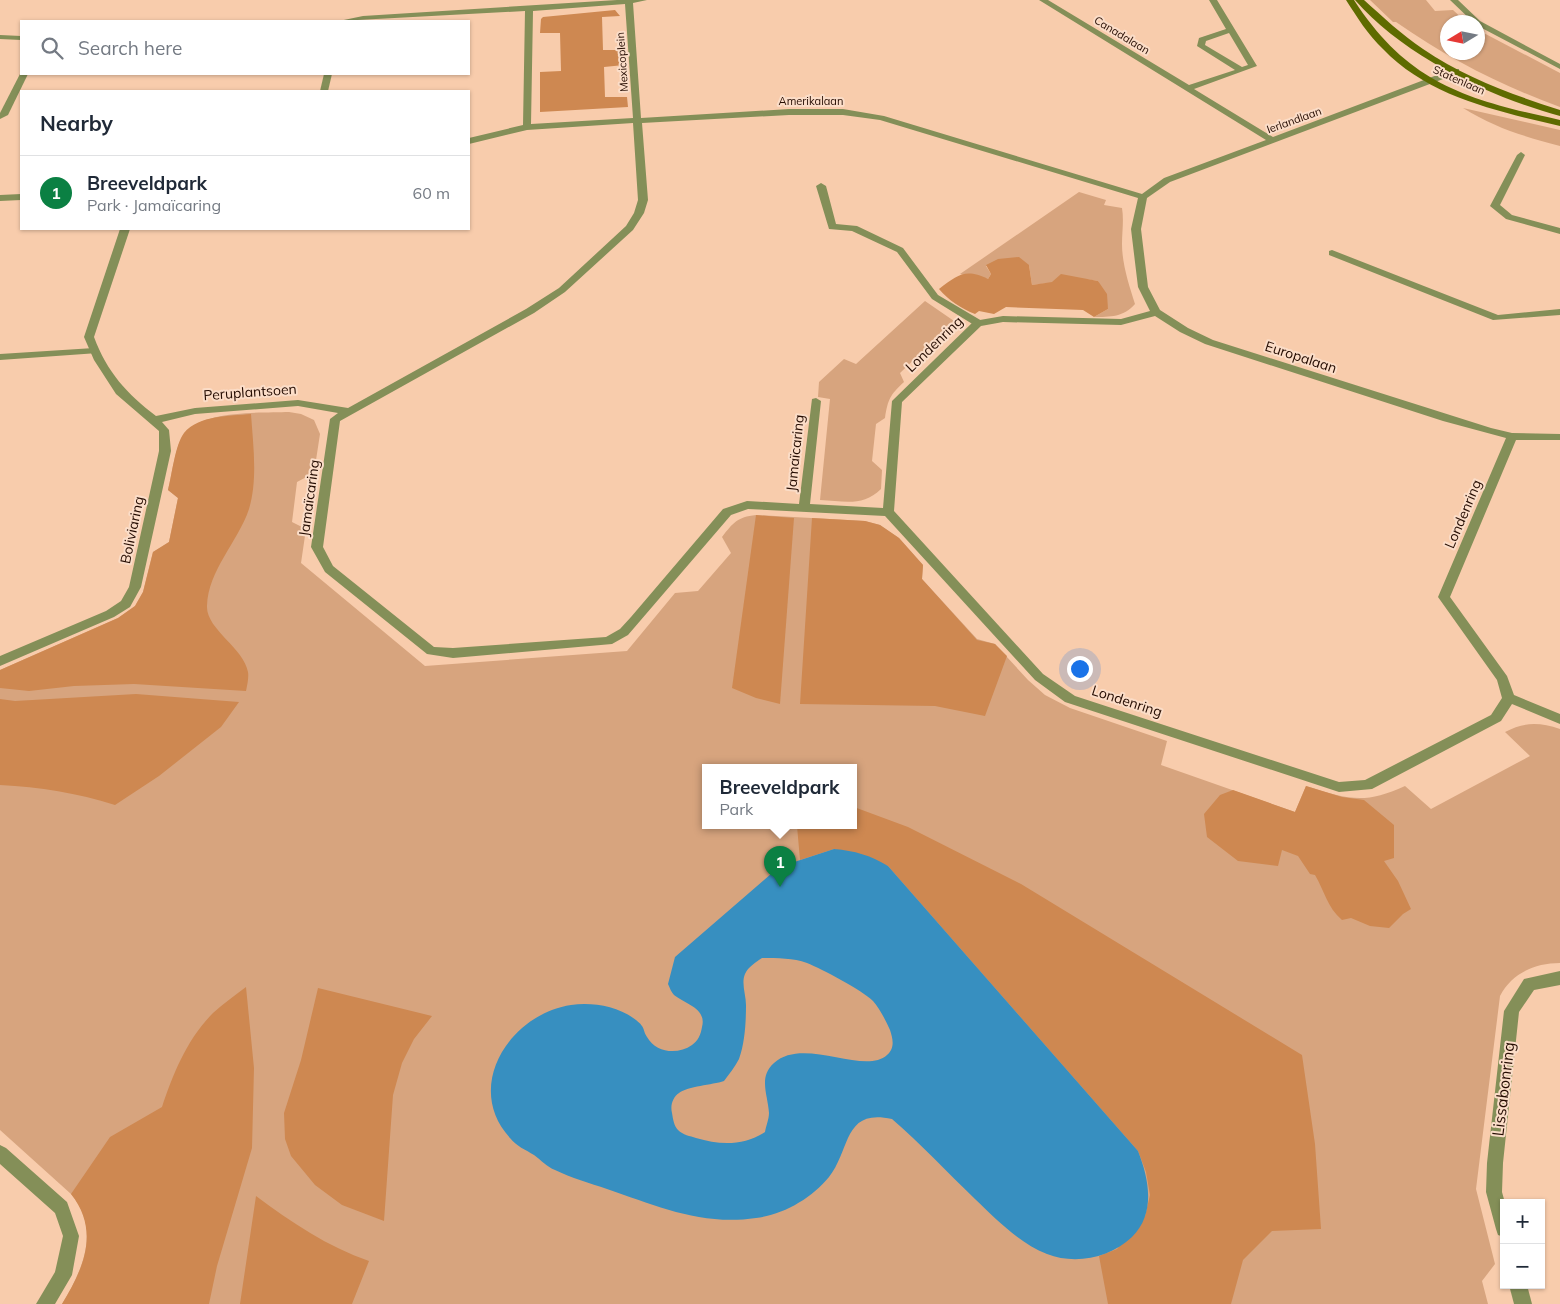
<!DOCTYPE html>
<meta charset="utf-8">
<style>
:root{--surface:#fff;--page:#f6f6f7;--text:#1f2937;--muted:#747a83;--line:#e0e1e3;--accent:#0b8043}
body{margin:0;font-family:Mulish,sans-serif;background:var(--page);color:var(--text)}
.controls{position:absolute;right:15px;bottom:15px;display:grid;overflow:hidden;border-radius:0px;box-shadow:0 1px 4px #0004}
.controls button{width:45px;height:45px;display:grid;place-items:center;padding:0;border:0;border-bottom:1px solid var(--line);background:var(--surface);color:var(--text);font:25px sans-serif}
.compass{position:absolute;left:1440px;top:15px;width:45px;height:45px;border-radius:50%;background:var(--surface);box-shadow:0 1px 4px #0004;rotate:260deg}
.you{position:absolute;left:1079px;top:668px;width:18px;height:18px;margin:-12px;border:4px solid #fff;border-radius:50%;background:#1a73e8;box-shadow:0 0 0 8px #1a73e833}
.badge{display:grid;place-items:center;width:32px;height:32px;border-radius:50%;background:var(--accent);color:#fff;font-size:16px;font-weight:700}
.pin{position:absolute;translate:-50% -41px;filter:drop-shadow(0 1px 2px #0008)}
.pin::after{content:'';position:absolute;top:26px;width:18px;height:15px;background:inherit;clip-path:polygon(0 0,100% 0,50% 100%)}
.popup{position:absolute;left:702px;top:764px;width:155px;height:65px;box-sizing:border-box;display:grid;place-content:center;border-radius:0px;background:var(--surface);filter:drop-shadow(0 1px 4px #0005);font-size:16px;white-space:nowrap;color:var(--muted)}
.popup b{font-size:19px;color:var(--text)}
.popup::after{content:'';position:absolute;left:50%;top:100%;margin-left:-10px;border:10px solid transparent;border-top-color:var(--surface)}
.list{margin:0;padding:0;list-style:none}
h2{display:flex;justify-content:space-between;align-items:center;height:65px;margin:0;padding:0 20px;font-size:21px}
h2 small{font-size:16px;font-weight:400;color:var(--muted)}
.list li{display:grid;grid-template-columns:32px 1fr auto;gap:15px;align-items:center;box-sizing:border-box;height:75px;padding:0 20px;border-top:1px solid var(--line)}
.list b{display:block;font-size:19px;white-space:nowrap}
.list p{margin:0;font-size:16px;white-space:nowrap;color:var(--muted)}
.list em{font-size:16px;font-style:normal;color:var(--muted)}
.icon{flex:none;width:28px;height:28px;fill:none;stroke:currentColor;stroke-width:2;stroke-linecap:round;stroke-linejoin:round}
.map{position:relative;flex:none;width:1560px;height:1304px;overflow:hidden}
.search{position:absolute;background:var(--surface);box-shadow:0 1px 4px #0004;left:20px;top:20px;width:450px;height:55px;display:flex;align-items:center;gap:12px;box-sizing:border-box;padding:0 18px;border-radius:0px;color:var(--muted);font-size:19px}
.panel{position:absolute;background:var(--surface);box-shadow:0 1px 4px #0004;left:20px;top:90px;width:450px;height:140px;border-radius:0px}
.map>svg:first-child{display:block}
.green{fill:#d7a47e;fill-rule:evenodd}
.forest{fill:#ce8851}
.water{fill:#378fc0;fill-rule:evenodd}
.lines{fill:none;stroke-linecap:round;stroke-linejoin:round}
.lane{fill:#848f58;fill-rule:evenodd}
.street{fill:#848f58;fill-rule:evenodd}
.secondary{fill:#5e6b00;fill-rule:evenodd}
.labels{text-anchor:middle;stroke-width:4;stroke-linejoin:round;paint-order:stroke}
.far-street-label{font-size:11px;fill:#240b00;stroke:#fbddc8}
.street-label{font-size:14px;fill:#240b00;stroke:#fbddc8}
.near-street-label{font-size:16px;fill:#240b00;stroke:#fbddc8}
</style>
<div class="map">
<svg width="1560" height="1304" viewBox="0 0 1560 1304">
<rect width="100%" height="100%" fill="#f8ccac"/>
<g class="green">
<path d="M1370,0H1426L1435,11L1453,10L1466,22H1448V52H1478V30L1560,73V107C1500,85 1449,59 1396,22H1393Z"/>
<path d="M1463,108L1560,130V146C1523,136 1495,128 1463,108Z"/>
<path d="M1079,192L1106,200L1104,205L1122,208C1124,220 1122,232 1122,244C1122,264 1129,285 1135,304C1124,317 1110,317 1094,317L1108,309L1098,281L1085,279L1032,285L1029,265L986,266L991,274L988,279L960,274Z"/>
<path d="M925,301L954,321L900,373L904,382C890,395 888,399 885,418L876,424L872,461L882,470L881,489C863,507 844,501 820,500L830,399L818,397L819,382L844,359L856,364Z"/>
<path d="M289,412L301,414L314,420L320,434L314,473L297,482L292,522L306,529L301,563L425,666L627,651L675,593L698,591L731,553L722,537C733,523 737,517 756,515L865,521L880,525L899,538L923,565L922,579L977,639L995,644L1028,680L1045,695L1070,708L1167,741L1161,765L1295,812L1306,786C1348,799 1364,805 1405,786L1431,809L1530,756L1505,732C1524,722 1539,722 1560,729V963C1535,963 1512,973 1500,996L1476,1189L1495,1264L1482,1281L1488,1304H62C83,1270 101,1228 71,1194L0,1130V670L118,618L135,606L143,592L153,552L169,542L178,498L168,490C172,475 175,446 184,434C202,410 262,413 289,412ZM706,768H854V826H706Z"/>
</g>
<g class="forest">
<polygon points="615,10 620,16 602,17 603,50 623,50 624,65 604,67 605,97 627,97 628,107 540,112 540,72 561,71 560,33 540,33 541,19 543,17"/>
<path d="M1019,257L1029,265L1032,285L1052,282L1061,274L1098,281L1107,294L1108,309L1094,317L1083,310L1006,307L994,314L979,311L975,314C962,309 948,300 939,289C958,275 965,268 988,279L991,274L986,265L998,259Z"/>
<path d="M251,414C253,444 258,479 249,509C238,542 208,570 207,606C206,629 244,648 248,672C249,678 247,686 246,691L134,684L74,686L29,691L0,688V670L118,618L135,606L143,592L153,552L169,542L178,498L168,490C172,475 175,445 184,433C199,415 230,416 251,414Z"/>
<polygon points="756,515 794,518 780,704 756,698 732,688"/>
<polygon points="812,518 865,521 880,525 899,538 923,565 922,579 977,640 995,644 1007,656 985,716 935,706 800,704"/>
<path d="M136,694L239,702L221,727L159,776L115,805C77,793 40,787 0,785V699L15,701Z"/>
<path d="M1306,786L1342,797L1364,800L1394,825V858L1384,861L1398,881L1411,909L1403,914L1389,928L1370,926L1351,918L1342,920C1327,907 1325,892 1315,875L1310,874L1298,856L1282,850L1278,866L1238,861L1207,837L1204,814L1220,795L1233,790L1295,812Z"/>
<polygon points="854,807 908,827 1021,884 1302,1055 1315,1144 1321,1229 1272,1231 1243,1260 1231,1304 1108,1304 1099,1256 1117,1249 1145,1216 1150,1195 1146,1172 1138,1151 888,866 834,849 800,860 797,826 854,826"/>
<path d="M246,987L254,1068L252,1148L217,1266L209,1304H62C84,1268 100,1231 71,1194L110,1137L162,1107C173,1074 187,1039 213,1013C223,1004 235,995 246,987Z"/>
<polygon points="318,988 432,1016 414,1039 402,1063 393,1095 384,1221 342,1205 315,1185 291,1156 285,1139 284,1113 301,1060"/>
<path d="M256,1196C291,1222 328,1247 369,1261L352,1304H240Z"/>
</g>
<path class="water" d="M834,849C855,851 870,855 888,866L1138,1151C1149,1179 1156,1213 1132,1237C1110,1258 1075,1265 1047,1254C1019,1243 996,1219 975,1199C947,1172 921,1144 892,1119C843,1108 851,1149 829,1177C812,1198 783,1215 756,1218C701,1226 657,1206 607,1189C590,1183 571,1178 555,1170C547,1167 541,1160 534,1155C526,1150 516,1146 510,1138C463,1087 510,1014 571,1005C592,1002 618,1006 636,1020C646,1028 642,1029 647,1037C656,1053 678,1055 692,1045C698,1041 701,1034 702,1027C707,1008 685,1004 674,995C671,992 670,988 668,984L675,957L779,867ZM762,958C778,958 793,958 807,963C822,969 862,990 873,1001C880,1009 886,1021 890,1030C893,1039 895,1048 887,1055C864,1076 804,1036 774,1063C758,1077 768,1095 769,1113C769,1119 766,1126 765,1132C743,1146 720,1145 696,1138C690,1136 683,1135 678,1130C674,1126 673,1119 672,1113C670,1105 673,1097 679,1093C688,1086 712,1085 724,1081C729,1074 735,1067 739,1059C745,1043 746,1021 746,1005C746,995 741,983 745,974C748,967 756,962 762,958Z"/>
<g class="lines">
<g class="lane">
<polygon points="21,72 28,74 8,115 0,119 0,113"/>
<polygon points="821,183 826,186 836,224 857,226 903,248 938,295 982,321 982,325 974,325 932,299 897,252 852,231 829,229 816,186"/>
<polygon points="1332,250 1498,315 1560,309 1560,315 1493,320 1329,255 1329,251"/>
<polygon points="94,348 99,351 98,353 0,360 0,354"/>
</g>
<g class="street">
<path d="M617,0H647L633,3L641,118L789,109H843L884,116L1142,194L1164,178L1266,140L1039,0H1048L1189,85L1235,70L1197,46L1199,38L1226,29L1209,0H1217L1257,66L1194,89L1273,137L1453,69H1459V73L1170,182L1147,198L1141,229L1148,287L1160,310L1188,328L1213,340L1491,428L1512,433L1560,434V440H1516L1450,597L1507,676L1514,695L1560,714V724L1512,704L1501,721L1372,789L1339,792L1065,702L1035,680L885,516L748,509L731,515L628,635L612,644L453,658L427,654L325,572L311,547L330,419L338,413L298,406L195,414L162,422L169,430L171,451L141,587L130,607L114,617L0,666V656L106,611L121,601L129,587L159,451V431L116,394L94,360L84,337L120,229H130L94,337C107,372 127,394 156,416L195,408L298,400L348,408L526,309L559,288L626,226L634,213L638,200L633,123L527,130L469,144V138L523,125L525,11L339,21L363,16ZM625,4L633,118L531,124L533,11ZM1229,33L1248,65L1242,67L1205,45L1206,41ZM789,115H843L880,120L1138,198L1131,229L1138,287L1150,311L1121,319L1003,316L974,321L892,401L883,508L810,504L821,401L816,398L812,399L799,504L747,501L723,509L631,617L620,629L606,637L453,648L434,647L333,566L323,547L340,421L534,313L565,292L633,230L644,213L648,200L642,123ZM1155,316L1180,332L1205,344L1443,421L1506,438L1438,597L1497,680L1502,698L1491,715L1365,780L1339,782L1075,696L1043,674L894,511L902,402L981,326L1003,322L1121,325Z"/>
<polygon points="1450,0 1458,0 1480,21 1560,64 1560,69 1478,26 1478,22 1473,22"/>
<polygon points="0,35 21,36 21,40 0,39"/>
<polygon points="324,74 332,74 328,91 320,91"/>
<polygon points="1521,152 1525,155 1500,205 1512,215 1560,228 1560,234 1506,219 1490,206 1517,155"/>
<polygon points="21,194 21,200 0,201 0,195"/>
<polygon points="1560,971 1560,985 1534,990 1519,1012 1503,1163 1502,1192 1505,1203 1504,1237 1498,1235 1496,1229 1486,1192 1487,1163 1504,1011 1524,979"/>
<polygon points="0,1145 6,1148 67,1202 79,1236 72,1275 55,1304 36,1304 55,1272 63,1236 55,1213 0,1164"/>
<polygon points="1509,1285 1527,1285 1532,1304 1514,1304"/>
</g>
<g class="secondary">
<path d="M1346,0H1354C1408,84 1468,100 1560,120V126C1497,111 1429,97 1383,49C1368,35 1357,17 1346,0Z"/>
<path d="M1355,0H1364C1383,17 1402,35 1423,49C1464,77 1513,95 1560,110V116C1489,97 1404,56 1355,0Z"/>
</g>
</g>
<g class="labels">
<g class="far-street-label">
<text transform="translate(1122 35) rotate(31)" y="4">Canadalaan</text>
<text transform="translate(622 62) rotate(-94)" y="4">Mexicoplein</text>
<text transform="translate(1459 80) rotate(24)" y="4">Statenlaan</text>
<text x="811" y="105">Amerikalaan</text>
<text transform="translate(1294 120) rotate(-20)" y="4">Ierlandlaan</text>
</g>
<g class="street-label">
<text transform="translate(934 344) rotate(-44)" y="5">Londenring</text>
<text transform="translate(1301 357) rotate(18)" y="5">Europalaan</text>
<text transform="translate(250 392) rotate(-4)" y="5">Peruplantsoen</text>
<text transform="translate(795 453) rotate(-84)" y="5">Jamaïcaring</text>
<text transform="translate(309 498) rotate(-82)" y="5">Jamaïcaring</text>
<text transform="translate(1463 514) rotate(-67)" y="5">Londenring</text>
<text transform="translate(132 530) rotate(-78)" y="5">Boliviaring</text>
<text transform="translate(1127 701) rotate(18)" y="5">Londenring</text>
</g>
<g class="near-street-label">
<text transform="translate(1503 1089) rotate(-83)" y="6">Lissabonring</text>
</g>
</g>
</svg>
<div class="controls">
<button>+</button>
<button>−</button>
</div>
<svg class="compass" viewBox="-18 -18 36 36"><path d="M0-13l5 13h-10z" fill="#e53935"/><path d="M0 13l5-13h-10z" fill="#747a83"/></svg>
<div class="you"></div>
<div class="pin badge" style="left:780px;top:887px">1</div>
<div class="popup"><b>Breeveldpark</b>Park</div>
<div class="search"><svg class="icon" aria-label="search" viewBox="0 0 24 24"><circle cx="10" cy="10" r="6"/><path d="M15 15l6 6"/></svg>Search here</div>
<section class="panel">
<h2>Nearby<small></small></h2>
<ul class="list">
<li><span class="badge">1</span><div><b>Breeveldpark</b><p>Park · Jamaïcaring</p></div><em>60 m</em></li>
</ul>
</section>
</div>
